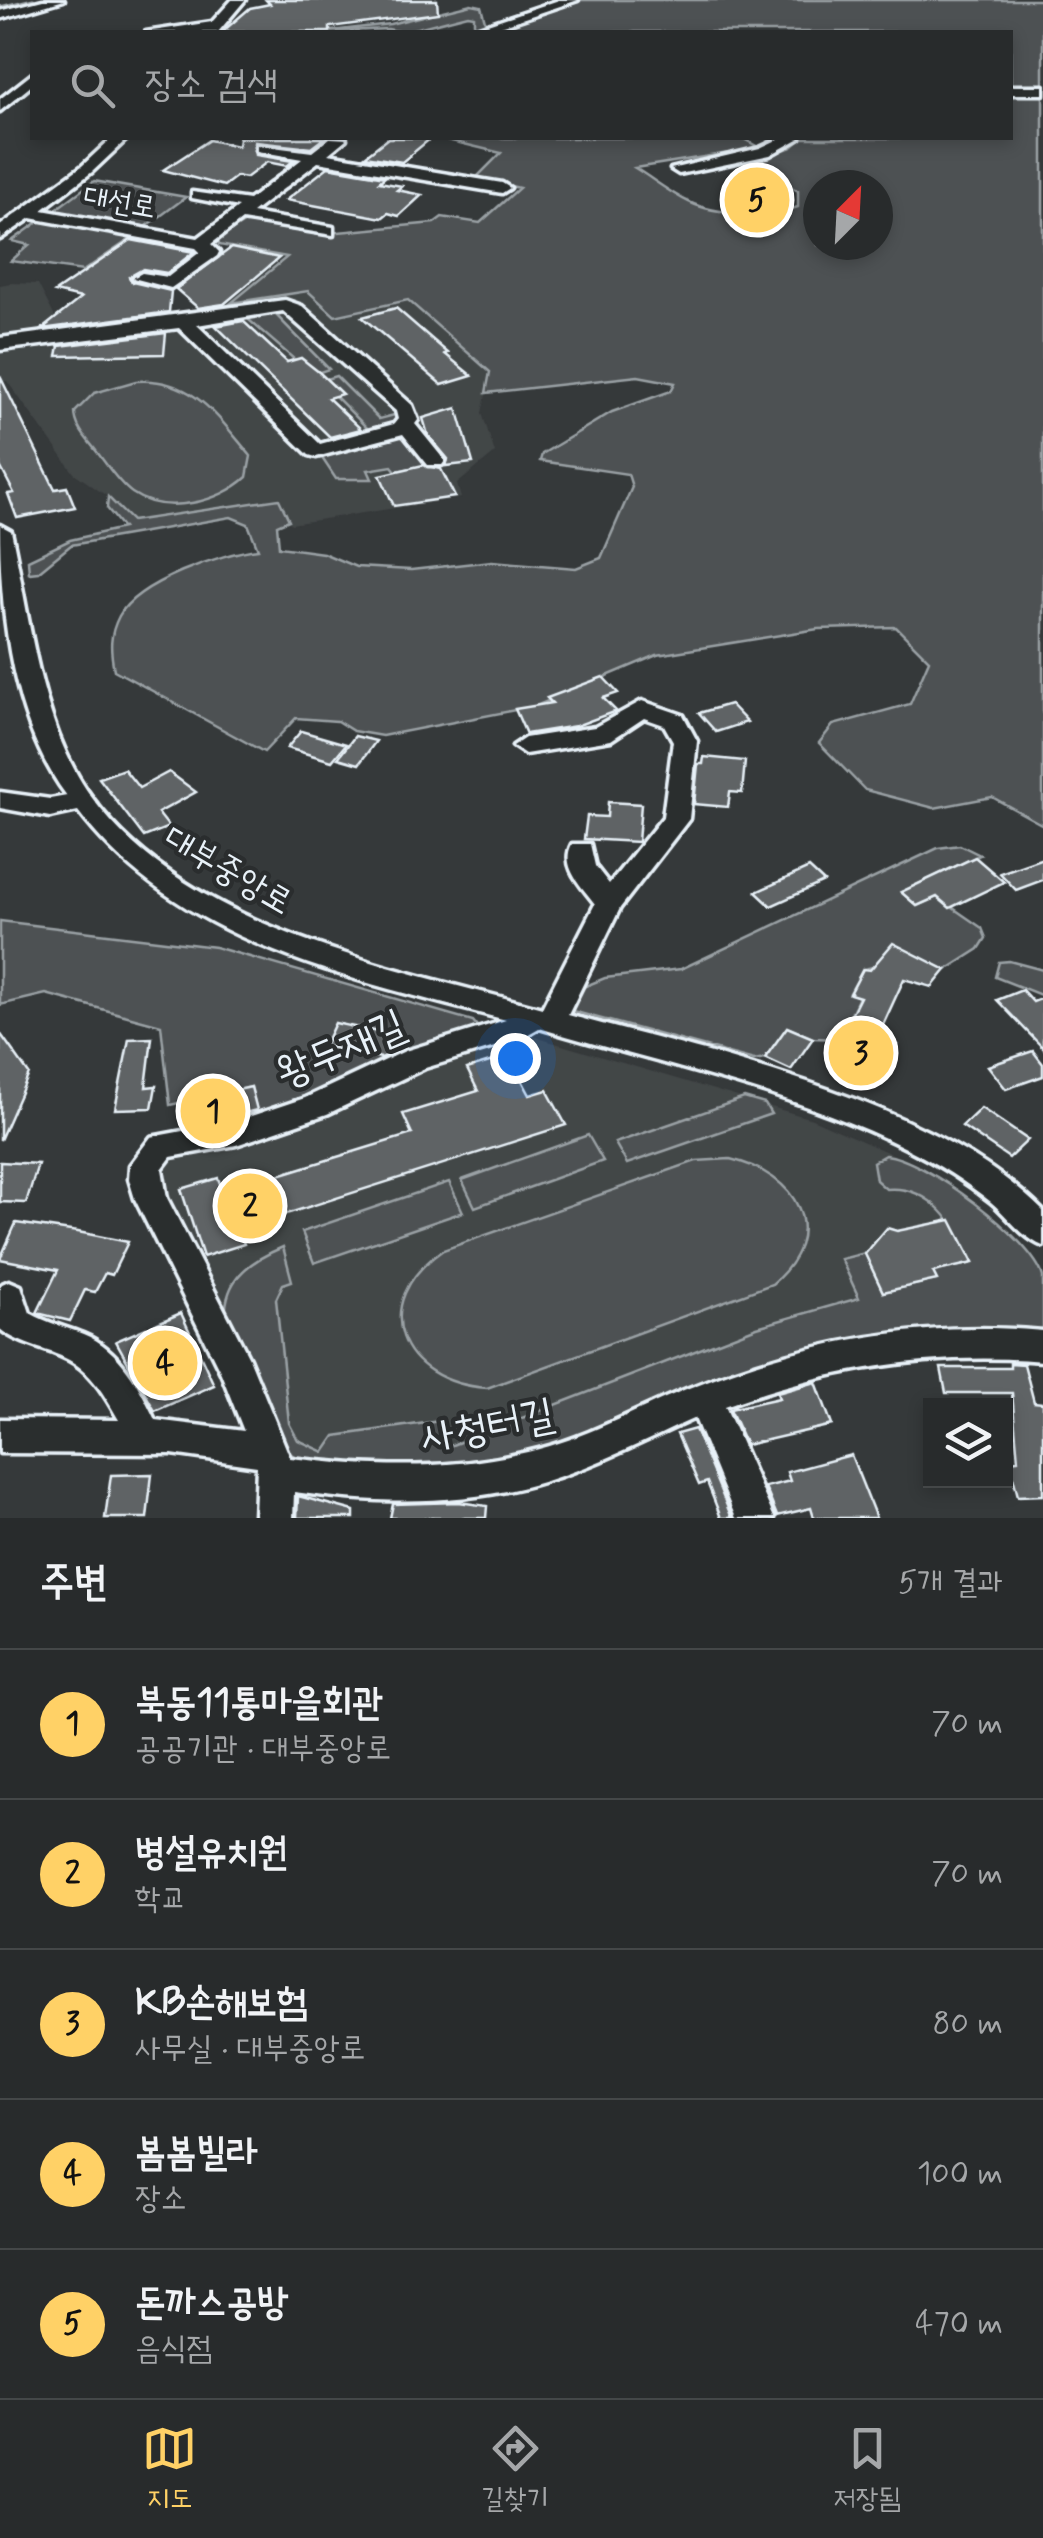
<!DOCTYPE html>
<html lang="ko">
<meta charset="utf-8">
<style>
:root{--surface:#282b2c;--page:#303334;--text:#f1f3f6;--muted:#a5a7a9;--line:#444748;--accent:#ffd166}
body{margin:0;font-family:Mynerve,"Poor Story",sans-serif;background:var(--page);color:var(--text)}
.controls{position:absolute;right:30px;bottom:30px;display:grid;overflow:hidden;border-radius:0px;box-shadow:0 5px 15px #0003}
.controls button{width:90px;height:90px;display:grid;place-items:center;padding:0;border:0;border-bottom:2px solid var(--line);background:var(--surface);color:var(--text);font:50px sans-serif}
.compass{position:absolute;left:803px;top:170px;width:90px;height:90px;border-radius:50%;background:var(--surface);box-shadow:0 5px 15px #0003;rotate:24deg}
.you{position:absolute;left:515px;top:1058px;width:35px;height:35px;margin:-25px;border:8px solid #fff;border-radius:50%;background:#1a73e8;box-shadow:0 0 0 15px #1a73e833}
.badge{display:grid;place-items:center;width:65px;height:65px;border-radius:50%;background:var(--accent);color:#111;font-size:32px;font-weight:700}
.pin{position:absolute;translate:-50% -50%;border:5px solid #fff;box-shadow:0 2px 10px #0006}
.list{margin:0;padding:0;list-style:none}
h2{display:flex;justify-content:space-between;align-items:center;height:130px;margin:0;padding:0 40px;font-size:42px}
h2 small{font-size:32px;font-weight:400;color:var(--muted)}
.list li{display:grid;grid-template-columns:65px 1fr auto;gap:30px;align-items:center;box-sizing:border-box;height:150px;padding:0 40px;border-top:2px solid var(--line)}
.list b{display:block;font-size:38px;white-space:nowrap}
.list p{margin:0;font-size:32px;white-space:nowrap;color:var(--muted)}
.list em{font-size:32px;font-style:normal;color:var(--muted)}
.icon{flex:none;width:55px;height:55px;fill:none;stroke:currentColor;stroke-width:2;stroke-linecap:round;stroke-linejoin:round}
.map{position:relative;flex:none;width:1043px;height:1518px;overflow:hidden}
.search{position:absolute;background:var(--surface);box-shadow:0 5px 15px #0003;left:30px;right:30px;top:30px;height:110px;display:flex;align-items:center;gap:25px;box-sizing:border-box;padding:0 35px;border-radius:0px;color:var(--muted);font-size:38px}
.sheet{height:880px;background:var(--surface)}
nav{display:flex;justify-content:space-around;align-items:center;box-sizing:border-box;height:140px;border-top:2px solid var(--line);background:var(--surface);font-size:28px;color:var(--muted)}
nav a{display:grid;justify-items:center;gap:5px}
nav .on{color:var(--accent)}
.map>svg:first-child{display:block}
.built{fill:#424647}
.green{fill:#4d5152;stroke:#9aa1a5;stroke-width:2.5;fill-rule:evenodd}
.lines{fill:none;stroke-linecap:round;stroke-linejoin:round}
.stream{stroke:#a0a7ac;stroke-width:5}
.building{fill:#5f6365;stroke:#e8f1f8;stroke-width:2.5}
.minor-casing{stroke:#e8f1f8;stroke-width:7}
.minor{fill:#2a2d2e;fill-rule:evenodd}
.labels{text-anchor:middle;stroke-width:9;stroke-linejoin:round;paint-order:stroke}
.far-street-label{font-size:30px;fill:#e8f1f8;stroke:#2a2d2e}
.street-label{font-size:35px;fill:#e8f1f8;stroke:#2a2d2e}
.near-street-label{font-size:42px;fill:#e8f1f8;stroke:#2a2d2e}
</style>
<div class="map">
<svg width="1043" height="1518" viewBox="0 0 1043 1518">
<rect width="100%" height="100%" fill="#35393a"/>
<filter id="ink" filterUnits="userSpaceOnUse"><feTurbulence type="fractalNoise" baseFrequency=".01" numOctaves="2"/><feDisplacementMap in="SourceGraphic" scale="20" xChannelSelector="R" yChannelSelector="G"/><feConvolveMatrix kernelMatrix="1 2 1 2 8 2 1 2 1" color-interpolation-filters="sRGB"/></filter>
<g filter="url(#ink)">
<g class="built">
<polygon points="11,283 38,284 61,329 309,291 335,316 408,300 491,373 482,413 495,453 457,484 461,498 291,524 278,499 131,521 108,497 74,473 7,381 0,382 0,285"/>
<polygon points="521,1033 812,1119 921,1167 997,1221 1043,1275 995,1331 556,1446 302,1461 166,1208 159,1168 164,1158 420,1063"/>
</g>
<g class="green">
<polygon points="576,0 1043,0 1043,88 1011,87 1010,32 524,32 507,25"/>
<polygon points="471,4 481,6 486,25 474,26 474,16 468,15 402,32 388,29 323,32 390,24"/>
<path d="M1011,91H1043V825L992,797L934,808L865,790L819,743L833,725L910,704L929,660L896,627L818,629L657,655L536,706L382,736L353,731L337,721L296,718L264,752L114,670C110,650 109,635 119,616C137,582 222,553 258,549L248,524L231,517L71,545L38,572L29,573L28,560L70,540L123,528L107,508L108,497L132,521L279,499L289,520L277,525L279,547L323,553L356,567L411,570L492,561L576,568L601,558L632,487L628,474L540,461L542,454L612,412L671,391L675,383L638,376L486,393L490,372L408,300L335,316L308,291L231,303L287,257L219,245L218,239L247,221L317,234L434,223L442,217L480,223L519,188L476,178L501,153L439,138H742L760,148L635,168C653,179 670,193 689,202C715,215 771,217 798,207V191L750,162L792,147L803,138H1010ZM818,185H878V245H818Z"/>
<polygon points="94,181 186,197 143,229 52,212"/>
<polygon points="41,220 132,238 83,271 11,261 29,245 12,241"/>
<polygon points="270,312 287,313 277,316 329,369 317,373 295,360 242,314"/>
<polygon points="336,376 379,419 402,413 400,423 371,432 335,396 341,394 333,385 325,387 319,381"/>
<path d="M136,381C193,377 217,416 251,456L247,477C220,502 165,516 132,493C118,483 107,465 97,452C88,440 75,428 75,412L94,393Z"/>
<polygon points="402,433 433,473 420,478 411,468 396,471 392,466 368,470 372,479 336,479 320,455"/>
<polygon points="960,845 980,855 901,892 917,906 937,897 982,928 986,938 979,949 946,970 893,944 873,967 863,969 850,993 859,997 839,1039 813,1038 787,1027 765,1058 754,1060 572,1011 566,1004 571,992 605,978 681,969 938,848"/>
<polygon points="0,921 215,947 473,1021 480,1030 321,1095 257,1112 251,1087 170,1105 161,1025 46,994 0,1005"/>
<polygon points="1009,961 1043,970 1043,996 995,977 999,962"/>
<polygon points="744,1098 765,1104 771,1114 627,1164 615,1143"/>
<polygon points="588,1135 603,1161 475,1207 462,1180"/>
<path d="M885,1155C924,1158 1033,1239 1043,1277C1043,1293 1043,1316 1043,1332L995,1331C907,1354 818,1377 730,1400C630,1426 375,1510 286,1451L226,1323C222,1281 247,1262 283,1247L292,1281L283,1284L276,1299L289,1423L298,1440L324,1452L335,1436L440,1421L447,1447L757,1327L859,1298L841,1259L865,1253L883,1292L936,1280L933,1272L973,1263C956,1225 932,1185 886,1189L876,1180L873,1162Z"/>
<path d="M730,1159C797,1174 832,1233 772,1284L487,1388C399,1382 366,1303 443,1250L696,1161Z"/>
<polygon points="449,1182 463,1212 314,1263 302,1232"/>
</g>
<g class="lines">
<polyline class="stream" points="0,8 33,0"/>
</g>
<g class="building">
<polygon points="266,0 437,0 438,13 330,27 330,32 222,32 250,8 270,4"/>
<polygon points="239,138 324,138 311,148 255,142 256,155 293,161 287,166 267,162 246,178 237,176 224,186 163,170 209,140 238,146"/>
<polygon points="388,138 431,138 402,162 365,156"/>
<polygon points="328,167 385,177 379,182 402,186 397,190 422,195 399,216 388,213 382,218 286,200"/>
<polygon points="131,240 194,252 167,273 143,269 129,277 132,282 171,291 169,312 42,329 81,298 55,292"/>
<polygon points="231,248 279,258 224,304 198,308 176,289"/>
<polygon points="396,308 448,353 445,354 472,376 442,385 362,317"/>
<polygon points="243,321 287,362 301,358 320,373 342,394 328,398 361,429 330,437 216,326"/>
<polygon points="166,333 164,354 57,356 59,346"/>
<polygon points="0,376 55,489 67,487 75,507 17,518 8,494 14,493 0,466"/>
<polygon points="457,408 473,463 446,466 448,459 428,435 423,418"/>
<polygon points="423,465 441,469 455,497 394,506 380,475"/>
<polygon points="603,677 618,693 603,698 616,711 576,726 526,734 515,709 552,703 547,698"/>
<polygon points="730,704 747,722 716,732 699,713"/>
<polygon points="301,731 346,744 332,761 287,748"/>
<polygon points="355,736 376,741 359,764 338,758"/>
<polygon points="704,757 745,761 742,793 730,792 728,807 694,804 698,764 703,764"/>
<polygon points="124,769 139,788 169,772 196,792 158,813 169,827 144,837 99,778"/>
<polygon points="608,802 641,804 638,842 584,839 587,816 607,817"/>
<polygon points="975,857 1004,882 950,908 937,897 917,906 901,892"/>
<polygon points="1043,858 1043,880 1016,890 1000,873"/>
<polygon points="809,868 824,882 771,906 756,892"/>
<polygon points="893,943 946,970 932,987 904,979 877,1038 897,1045 884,1070 872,1065 869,1072 830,1057 860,997 850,994 863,969 870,970"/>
<polygon points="1022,990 1033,1002 1043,998 1043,1048 997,1000"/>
<polygon points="335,1023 397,1036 389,1055 381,1058 324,1046"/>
<polygon points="787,1027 813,1038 791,1070 765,1058"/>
<polygon points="0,1033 29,1074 0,1140"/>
<polygon points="152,1038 146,1087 156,1086 152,1108 115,1109 129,1039"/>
<polygon points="1033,1051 1043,1064 1043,1076 1006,1089 988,1066"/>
<polygon points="509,1056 530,1095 547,1090 566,1125 239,1229 244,1244 203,1257 181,1189 218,1178 223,1192 412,1134 403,1114 478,1091 467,1069"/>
<polygon points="251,1087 257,1110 185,1127 180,1103"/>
<polygon points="981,1108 1028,1140 1009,1158 962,1126"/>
<polygon points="0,1162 38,1164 26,1203 0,1202"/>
<polygon points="951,1220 973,1263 933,1272 937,1280 883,1292 865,1254 887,1228 897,1231"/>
<polygon points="16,1223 78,1232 128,1242 112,1275 105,1273 95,1292 85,1290 70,1321 37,1313 58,1270 0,1259"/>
<polygon points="181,1313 214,1385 155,1411 116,1341"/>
<polygon points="1010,1363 1024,1364 1034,1402 1043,1403 1043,1495 1018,1496 1009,1461 1018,1460 1012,1393 946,1393 941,1368 1010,1368"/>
<polygon points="816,1382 832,1425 746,1445 730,1409 779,1398 777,1393"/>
<polygon points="695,1429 732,1518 721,1518 707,1482 699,1485 677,1434"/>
<polygon points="851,1455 876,1518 814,1518 811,1508 777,1516 765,1487 790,1481 787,1472"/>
<polygon points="152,1474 147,1518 105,1518 111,1475"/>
<polygon points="298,1496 354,1511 354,1518 297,1518"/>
<polygon points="459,1502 487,1506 486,1518 390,1518 393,1504"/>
</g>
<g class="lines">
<g class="minor-casing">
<g id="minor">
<polygon points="43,0 64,0 0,19 0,11"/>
<polygon points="232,0 245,0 218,32 146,32 212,22"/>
<polygon points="559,0 578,0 483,32 464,32"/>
<polygon points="32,74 32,85 0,111 0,99"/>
<rect x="1010" y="86" width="33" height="8"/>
<polygon points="112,138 128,138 92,172 42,210 198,238 239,207 192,198 192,192 249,200 302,159 257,151 257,145 312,152 330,138 346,139 328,154 502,183 510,188 502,193 318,162 252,213 333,227 333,235 242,220 211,244 219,252 217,256 171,288 133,278 142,273 168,277 200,252 196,248 31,218 0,239 0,226 82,166"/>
<polygon points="781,138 800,138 770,155 679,174 671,169 760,148"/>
<path d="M285,300L302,306L412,405L418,420L415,424L445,461L442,465H428L403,434L316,457L309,455L179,328L0,350V338ZM283,311L396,411L398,419L394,424L320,444L197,325Z"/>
<path d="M0,525L11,531C27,604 35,684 66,753C142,921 383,965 542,1008L595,904C582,886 560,867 572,844H590L595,866L609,884L663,817L673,741L664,725L644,718L611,740L525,754L513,746L525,738L595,727L642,701L683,715L697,741L689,819L620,908L568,1015C716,1055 933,1100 1043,1211V1246C1022,1238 1008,1216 991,1202C965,1181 938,1164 908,1149C793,1091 661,1065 539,1028L518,1040L425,1068L327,1114L236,1145L171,1157L162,1169L167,1198L249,1358L290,1458C373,1468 458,1471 539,1449C593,1435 642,1406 694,1386C806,1341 922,1320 1043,1331V1361C933,1352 828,1368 725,1406L774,1518H736L695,1418C646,1440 598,1465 546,1481C465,1506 377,1504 294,1492L293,1518H255L257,1466L172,1454L0,1453V1419L119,1420C107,1399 94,1376 74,1363C51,1348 22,1347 0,1329V1285L9,1281L21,1286L30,1313C47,1323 66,1327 83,1334C120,1349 139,1386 155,1420L244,1431L221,1373L135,1199L129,1179L130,1165L151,1137L236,1121L305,1098L405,1051L506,1020C353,979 178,944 78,811L50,817L0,808V792L50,799L67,796C12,723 0,613 0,525Z"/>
</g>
</g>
<use href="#minor" class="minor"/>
</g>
</g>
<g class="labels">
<g class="far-street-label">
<text transform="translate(120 201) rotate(10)" y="10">대선로</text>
</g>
<g class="street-label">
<text transform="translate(229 869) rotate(30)" y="12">대부중앙로</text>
</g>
<g class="near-street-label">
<text transform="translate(340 1047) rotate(-23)" y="15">왕두재길</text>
<text transform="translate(487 1424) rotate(-11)" y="15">사청터길</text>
</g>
</g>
</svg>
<div class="controls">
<button><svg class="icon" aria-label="layers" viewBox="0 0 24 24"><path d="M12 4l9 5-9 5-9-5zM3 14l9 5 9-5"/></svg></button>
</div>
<svg class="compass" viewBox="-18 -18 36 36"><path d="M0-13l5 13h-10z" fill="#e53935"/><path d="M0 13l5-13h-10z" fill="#a5a7a9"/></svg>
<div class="you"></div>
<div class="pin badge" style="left:213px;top:1111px">1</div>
<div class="pin badge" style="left:250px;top:1206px">2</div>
<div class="pin badge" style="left:861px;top:1053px">3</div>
<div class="pin badge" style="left:165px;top:1363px">4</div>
<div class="pin badge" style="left:757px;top:200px">5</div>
<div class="search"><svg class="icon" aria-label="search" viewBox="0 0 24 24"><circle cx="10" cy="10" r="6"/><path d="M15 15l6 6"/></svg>장소 검색</div>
</div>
<section class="sheet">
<h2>주변<small>5개 결과</small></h2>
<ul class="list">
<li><span class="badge">1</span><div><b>북동11통마을회관</b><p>공공기관 · 대부중앙로</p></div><em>70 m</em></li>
<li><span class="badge">2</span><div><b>병설유치원</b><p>학교</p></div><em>70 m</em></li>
<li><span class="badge">3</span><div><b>KB손해보험</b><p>사무실 · 대부중앙로</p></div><em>80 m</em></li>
<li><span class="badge">4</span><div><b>봄봄빌라</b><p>장소</p></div><em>100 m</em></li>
<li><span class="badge">5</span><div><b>돈까스공방</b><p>음식점</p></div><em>470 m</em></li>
</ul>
</section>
<nav>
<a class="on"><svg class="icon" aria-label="map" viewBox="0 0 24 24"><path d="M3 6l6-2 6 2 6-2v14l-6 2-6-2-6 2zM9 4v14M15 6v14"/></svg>지도</a>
<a><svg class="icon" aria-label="directions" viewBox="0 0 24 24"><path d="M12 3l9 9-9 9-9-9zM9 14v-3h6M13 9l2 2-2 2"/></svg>길찾기</a>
<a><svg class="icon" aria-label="saved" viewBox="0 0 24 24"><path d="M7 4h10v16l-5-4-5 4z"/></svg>저장됨</a>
</nav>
